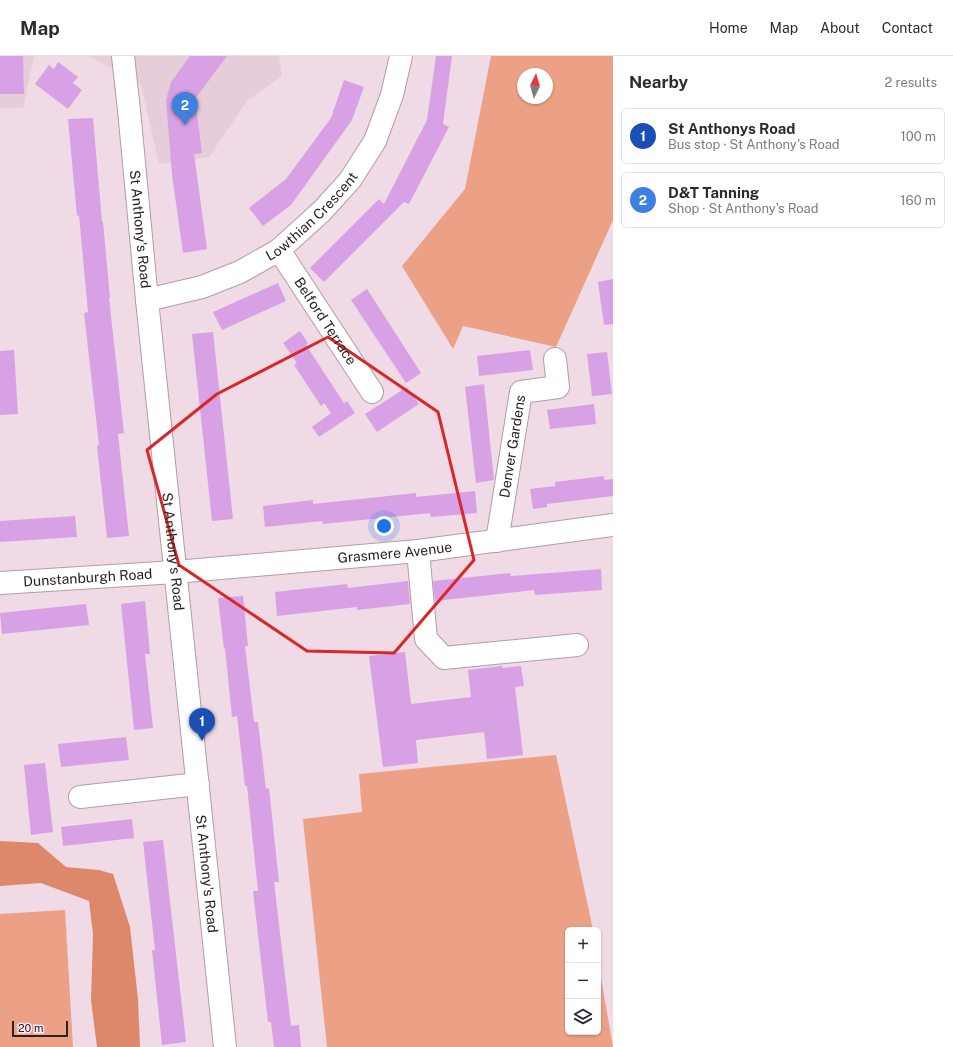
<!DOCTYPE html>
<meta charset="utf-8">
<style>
:root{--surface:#fff;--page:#f7f7f7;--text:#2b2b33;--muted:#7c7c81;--line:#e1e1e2;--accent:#7c3aed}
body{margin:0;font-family:"Public Sans",sans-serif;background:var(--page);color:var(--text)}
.controls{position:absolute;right:12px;bottom:12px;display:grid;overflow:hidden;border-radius:6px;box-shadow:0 1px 3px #0004}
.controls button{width:36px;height:36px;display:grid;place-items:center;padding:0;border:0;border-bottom:1px solid var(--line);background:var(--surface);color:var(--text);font:20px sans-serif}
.compass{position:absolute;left:517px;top:12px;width:36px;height:36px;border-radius:50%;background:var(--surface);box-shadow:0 1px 3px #0004;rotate:5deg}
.scale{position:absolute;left:12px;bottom:10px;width:56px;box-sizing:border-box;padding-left:4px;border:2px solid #2a2226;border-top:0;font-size:11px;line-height:14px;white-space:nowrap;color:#2a2226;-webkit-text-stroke:3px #fde7f2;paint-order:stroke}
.you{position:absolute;left:384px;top:470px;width:14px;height:14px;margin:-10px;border:3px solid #fff;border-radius:50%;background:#1a73e8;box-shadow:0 0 0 6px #1a73e833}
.badge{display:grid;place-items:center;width:26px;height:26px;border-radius:50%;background:var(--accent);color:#fff;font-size:13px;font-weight:700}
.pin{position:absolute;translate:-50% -33px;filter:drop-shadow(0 1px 2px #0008)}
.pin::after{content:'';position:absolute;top:21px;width:14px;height:12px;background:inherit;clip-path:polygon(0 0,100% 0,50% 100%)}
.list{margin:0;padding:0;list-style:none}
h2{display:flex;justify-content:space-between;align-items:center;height:52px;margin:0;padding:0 16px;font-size:17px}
h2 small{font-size:13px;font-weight:400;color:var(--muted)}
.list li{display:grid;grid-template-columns:26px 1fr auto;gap:12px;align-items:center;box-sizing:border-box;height:56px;margin:0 8px 8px;padding:0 8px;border:1px solid var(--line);border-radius:6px}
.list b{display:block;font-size:15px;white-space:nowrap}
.list p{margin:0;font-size:13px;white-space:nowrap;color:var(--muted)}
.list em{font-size:13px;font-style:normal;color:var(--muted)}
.icon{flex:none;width:22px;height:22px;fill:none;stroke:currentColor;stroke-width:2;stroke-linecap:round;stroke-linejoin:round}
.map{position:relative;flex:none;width:613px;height:991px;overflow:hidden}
header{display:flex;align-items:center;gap:24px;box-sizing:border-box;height:56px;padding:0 20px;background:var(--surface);border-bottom:1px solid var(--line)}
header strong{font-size:19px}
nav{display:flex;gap:22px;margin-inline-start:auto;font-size:14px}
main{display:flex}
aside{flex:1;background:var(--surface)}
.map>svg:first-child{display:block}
.built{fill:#e7ccd9}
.green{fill:#eca085;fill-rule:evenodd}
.forest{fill:#dd886b}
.building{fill:#d8a1e5}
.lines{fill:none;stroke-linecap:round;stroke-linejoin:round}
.street-casing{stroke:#b19da7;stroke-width:24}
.secondary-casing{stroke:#b19da7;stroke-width:24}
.street{stroke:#fff;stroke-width:22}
.secondary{stroke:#fff;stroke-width:22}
.marked{fill:none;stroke:#d62828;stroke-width:3;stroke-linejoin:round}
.labels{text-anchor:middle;stroke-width:4;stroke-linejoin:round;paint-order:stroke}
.street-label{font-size:14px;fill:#2a2226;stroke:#fde7f2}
</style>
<header>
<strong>Map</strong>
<nav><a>Home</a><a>Map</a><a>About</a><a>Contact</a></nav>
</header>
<main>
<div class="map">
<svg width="613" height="991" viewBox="0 0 613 991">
<rect width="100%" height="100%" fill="#efdae5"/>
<g class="built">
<polygon points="0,0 34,0 23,52 0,52"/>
<polygon points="88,0 279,0 282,20 247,45 209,101 159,108 141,28"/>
</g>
<g class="green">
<path d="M491,0H613V164L556,291L463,270L453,293L402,210L465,133ZM523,18H547V42H523Z"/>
<polygon points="556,699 593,874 568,874 568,976 598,976 598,905 613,991 327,991 303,763 362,756 359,718"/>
<polygon points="65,854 73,991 0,991 0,858"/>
</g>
<polygon class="forest" points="0,785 38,787 66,811 99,814 113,818 130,871 138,943 140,991 97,991 91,944 93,878 89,845 41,827 0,830"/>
<g class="building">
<polygon points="0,0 23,0 24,38 0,38"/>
<polygon points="190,0 227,0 195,43 202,97 194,98 207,193 183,197 172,119 166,44 171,26"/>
<polygon points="436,0 452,0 443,68 449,71 409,148 404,146 324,226 310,212 379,143 384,148 427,64"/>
<polygon points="58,6 78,21 73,27 82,34 68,53 35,28 49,9 54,13"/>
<polygon points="344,24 364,31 352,64 291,149 263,170 249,152 286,123 331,62"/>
<polygon points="93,62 102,166 103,166 110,242 109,242 124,377 118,378 129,480 107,482 97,390 99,389 84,257 88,256 79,159 77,160 68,63"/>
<polygon points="613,223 613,268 604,269 598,226"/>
<polygon points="278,227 286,245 222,274 213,256"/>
<polygon points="367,233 421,317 406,327 351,244"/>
<polygon points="300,275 308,287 306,289 344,347 347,345 355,357 319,381 312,371 331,357 324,347 321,350 294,309 297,307 283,287"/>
<polygon points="213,276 233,463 212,465 192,278"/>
<polygon points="14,294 18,358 0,359 0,295"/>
<polygon points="530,294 533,314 479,320 477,300"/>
<polygon points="607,296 612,338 592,340 587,298"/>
<polygon points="484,328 494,424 476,427 465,331"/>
<polygon points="407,331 419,348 377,376 365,358"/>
<polygon points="594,348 596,368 550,373 547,354"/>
<polygon points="604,420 604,424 613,423 613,440 547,448 547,451 533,453 530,433 555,430 555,426"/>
<polygon points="475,435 477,457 431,461 430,457 323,468 322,465 265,471 263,450 313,444 313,448 416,437 416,441"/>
<polygon points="75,460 77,481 0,486 0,465"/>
<polygon points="601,513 602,534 535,539 534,534 435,545 433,525 510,517 511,520"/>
<polygon points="408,525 410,548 357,554 357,551 277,560 275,536 347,528 348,532"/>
<polygon points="243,540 248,590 245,590 254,666 258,666 266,733 269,732 279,826 274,826 291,970 299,969 301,991 274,991 271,966 268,966 253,835 258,835 247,730 245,730 237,660 232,661 225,592 224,593 218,542"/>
<polygon points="145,545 150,598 145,598 153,672 134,674 121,548"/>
<polygon points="86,548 89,569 2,578 0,557"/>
<polygon points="405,596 411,648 471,641 468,614 502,610 502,612 521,610 524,630 515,631 523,699 487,703 484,676 416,684 418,707 383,711 369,600"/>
<polygon points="126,681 129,704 61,711 58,688"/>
<polygon points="45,707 53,776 31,779 24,709"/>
<polygon points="132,763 134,782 63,790 61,771"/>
<polygon points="163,784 186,986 162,989 152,894 155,894 143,786"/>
</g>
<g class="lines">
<g class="street-casing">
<g id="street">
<path id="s1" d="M279,194L372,336"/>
<path id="s2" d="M147,244L202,231L240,216L279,194L322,155L350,124L375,85L392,39L401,0"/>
<path id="s3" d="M497,485L521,336L558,331L555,303"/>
<polyline points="418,495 426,583 444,602 577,589"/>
<path id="s4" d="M0,527L175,516L418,495L613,469"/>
<polyline points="80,741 198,728"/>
</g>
</g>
<g class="secondary-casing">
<g id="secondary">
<path id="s5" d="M123,0L129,54L147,244L225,991"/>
</g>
</g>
<use href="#street" class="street"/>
<use href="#secondary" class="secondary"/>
</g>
<path class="marked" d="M328,281L438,356L474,504L394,597L307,595L179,509L147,394L217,338Z"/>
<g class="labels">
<g class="street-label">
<text dy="5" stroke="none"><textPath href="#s2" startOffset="189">Lowthian Crescent</textPath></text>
<text dy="5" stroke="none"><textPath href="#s5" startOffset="174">St Anthony's Road</textPath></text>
<text dy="5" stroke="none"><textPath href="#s1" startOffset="85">Belford Terrace</textPath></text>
<text dy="5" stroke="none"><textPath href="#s3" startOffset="96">Denver Gardens</textPath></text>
<text dy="5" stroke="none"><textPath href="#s5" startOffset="498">St Anthony's Road</textPath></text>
<text dy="5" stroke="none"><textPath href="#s4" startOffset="396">Grasmere Avenue</textPath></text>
<text dy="5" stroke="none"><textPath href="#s4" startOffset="88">Dunstanburgh Road</textPath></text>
<text dy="5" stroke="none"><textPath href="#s5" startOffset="822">St Anthony's Road</textPath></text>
</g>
</g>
</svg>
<div class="controls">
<button>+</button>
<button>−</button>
<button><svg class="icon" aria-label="layers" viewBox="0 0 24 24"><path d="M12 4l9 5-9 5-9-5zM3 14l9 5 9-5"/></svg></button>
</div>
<svg class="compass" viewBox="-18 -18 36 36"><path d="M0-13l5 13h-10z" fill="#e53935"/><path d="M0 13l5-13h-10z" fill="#7c7c81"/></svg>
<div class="scale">20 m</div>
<div class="you"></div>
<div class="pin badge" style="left:202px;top:685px;background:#1a4fb4">1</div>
<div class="pin badge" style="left:185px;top:69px;background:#3f7fe0">2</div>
</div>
<aside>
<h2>Nearby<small>2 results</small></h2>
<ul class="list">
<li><span class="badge" style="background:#1a4fb4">1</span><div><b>St Anthonys Road</b><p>Bus stop · St Anthony's Road</p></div><em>100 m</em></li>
<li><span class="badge" style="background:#3f7fe0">2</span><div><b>D&amp;T Tanning</b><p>Shop · St Anthony's Road</p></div><em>160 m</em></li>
</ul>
</aside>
</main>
